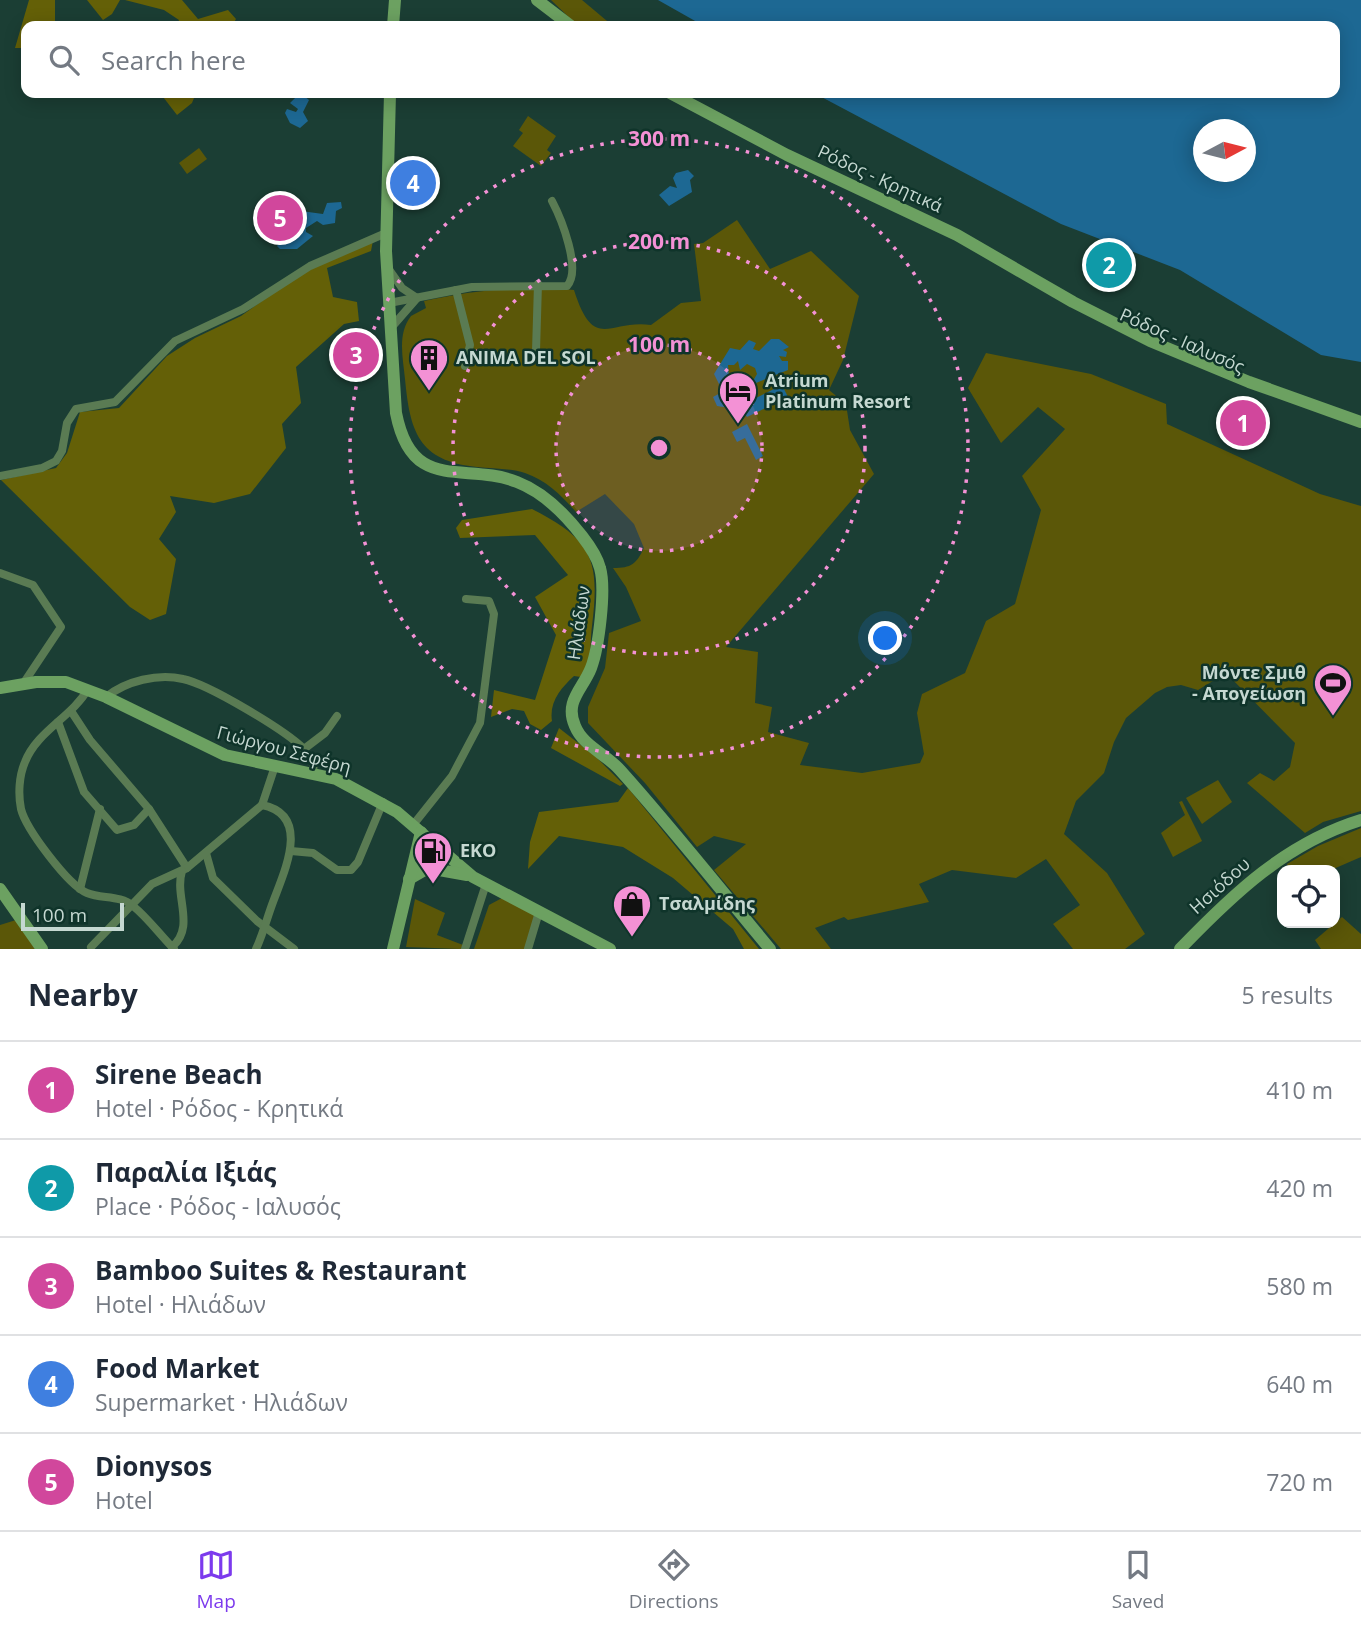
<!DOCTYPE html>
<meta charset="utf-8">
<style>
:root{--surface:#fff;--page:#f2f2f3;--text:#1f2937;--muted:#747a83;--line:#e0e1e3;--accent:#7c3aed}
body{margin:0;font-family:"Open Sans",sans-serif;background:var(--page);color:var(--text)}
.controls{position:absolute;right:21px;bottom:21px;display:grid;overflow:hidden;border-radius:14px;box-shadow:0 4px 18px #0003}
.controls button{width:63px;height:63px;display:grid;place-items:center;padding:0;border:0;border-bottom:2px solid var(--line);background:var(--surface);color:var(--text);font:35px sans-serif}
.compass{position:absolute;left:1193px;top:119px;width:63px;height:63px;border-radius:50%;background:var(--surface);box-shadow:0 4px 18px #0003;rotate:83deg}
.scale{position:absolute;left:21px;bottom:18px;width:103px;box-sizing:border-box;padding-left:7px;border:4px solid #c5d8d1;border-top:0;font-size:19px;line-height:24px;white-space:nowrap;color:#c5d8d1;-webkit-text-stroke:5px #0f342a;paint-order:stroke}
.you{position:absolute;left:886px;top:639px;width:24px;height:24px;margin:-18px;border:5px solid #fff;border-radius:50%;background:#1a73e8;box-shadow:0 0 0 10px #1a73e833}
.badge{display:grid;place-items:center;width:46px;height:46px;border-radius:50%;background:var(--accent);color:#fff;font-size:23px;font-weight:700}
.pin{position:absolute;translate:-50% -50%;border:4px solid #fff;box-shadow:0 2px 7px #0006}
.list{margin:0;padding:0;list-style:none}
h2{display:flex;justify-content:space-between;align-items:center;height:91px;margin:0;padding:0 28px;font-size:30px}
h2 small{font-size:23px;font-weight:400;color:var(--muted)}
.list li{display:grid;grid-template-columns:46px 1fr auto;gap:21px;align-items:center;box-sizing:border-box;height:98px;padding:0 28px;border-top:2px solid var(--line)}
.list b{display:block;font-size:26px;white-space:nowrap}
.list p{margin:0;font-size:23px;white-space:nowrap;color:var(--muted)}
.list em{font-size:23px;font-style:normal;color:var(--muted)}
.icon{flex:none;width:38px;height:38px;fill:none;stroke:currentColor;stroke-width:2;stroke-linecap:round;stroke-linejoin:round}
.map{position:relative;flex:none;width:1361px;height:949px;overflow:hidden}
.search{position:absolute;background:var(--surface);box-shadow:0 4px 18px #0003;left:21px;right:21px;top:21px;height:77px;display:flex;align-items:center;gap:18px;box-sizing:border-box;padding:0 24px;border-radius:14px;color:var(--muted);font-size:26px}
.sheet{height:581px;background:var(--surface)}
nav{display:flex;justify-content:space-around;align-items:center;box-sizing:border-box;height:98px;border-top:2px solid var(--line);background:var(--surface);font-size:19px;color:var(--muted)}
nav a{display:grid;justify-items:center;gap:4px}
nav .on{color:var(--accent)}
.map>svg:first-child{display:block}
.green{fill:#5b5708}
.forest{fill:#646007}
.water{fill:#1d6893;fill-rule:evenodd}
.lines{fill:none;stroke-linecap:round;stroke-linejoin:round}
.street{stroke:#5a7b53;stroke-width:8}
.secondary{stroke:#6ca161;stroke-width:12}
.ring{fill:none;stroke:#f391d5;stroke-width:3.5;stroke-dasharray:3.5 7}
.labels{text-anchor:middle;stroke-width:5;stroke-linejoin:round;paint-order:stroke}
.street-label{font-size:18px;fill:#c5d8d1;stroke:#0f342a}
.poi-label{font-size:18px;font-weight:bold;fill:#c5d8d1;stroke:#0f342a;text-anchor:start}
.centre{fill:#f391d5;stroke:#0f342a;stroke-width:3.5}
.ring-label{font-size:21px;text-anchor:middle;font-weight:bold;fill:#f391d5;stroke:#0f342a;stroke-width:5;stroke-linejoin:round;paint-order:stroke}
</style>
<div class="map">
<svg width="1361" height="949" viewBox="0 0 1361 949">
<rect width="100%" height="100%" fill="#1b3e34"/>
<g class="green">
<polygon points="551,0 582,0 613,26 578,26"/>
<polygon points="528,116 556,136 547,150 551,153 541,166 513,146 523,133 519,130"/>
<polygon points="199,148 207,159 187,174 179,163"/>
<path d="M737,220L770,269L811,251L859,296L843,360L829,390L846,404L850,430L874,474L726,647L758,652L755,703L772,707L768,732L809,743L800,765L862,773L920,763L924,754L917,713L922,694L965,673L986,621L1015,604L1041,510L1022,476L1065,429L1038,407L1001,443L968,388L986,353L1091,374L1166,404L1167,424L1320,494L1361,506V811L1323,822L1305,833L1247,783L1260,773L1274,781L1290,767L1295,743L1226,673L1198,690L1181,685L1167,687L1155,693L1126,718L1114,742L1104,773L1076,801L1064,834L1107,873L1145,934L1125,949H1073L1053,924L1080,905L1046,859L1016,878L952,870L919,884L929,902L848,920L844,917L815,928L831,949H781L714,870L746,844L714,836L697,847L645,783L588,723V707L605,668L609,633L641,621L626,587L613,568C632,568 636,564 644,548L634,524L605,494L576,512C562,496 546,480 525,473C510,468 493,469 477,467C418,461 410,431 405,379C403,358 397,334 411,316L426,308L424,301C474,290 522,285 574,290C594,353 609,319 651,325L681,303L701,301L694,244L703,243Z"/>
<polygon points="1218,780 1232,802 1202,824 1186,798"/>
<polygon points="1182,801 1202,841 1173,857 1161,833 1185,815 1179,802"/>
<polygon points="1361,828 1361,857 1331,870 1289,870 1287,864 1318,846"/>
<polygon points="502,898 535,915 525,949 474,949 489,905"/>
<polygon points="415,899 445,913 437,935 463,945 461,949 406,947"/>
<polygon points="1342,917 1361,934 1361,949 1321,949 1315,940"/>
<polygon points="16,920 35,949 0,949 0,925"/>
</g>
<g class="forest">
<polygon points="29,0 55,0 55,21 50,26 26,26 26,48 15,48"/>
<polygon points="87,0 120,0 112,14 103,20"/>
<polygon points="125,0 182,0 198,19 228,10 236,19 232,26 177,26 179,20 164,10"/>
<polygon points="160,93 196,93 192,103 177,115"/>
<polygon points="374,235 371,251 327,268 333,297 357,302 359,321 344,324 296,367 301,403 282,424 286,448 250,494 214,503 170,496 176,512 159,539 176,559 166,614 150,620 130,607 1,480 56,468 67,453 80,412 119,408 167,356 195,338 241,316 308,268"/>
<path d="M532,509C593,540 600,560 592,626C589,649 594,655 581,677L574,676C561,688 549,702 552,721L541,730L530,724L524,711L512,709L491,717L494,690L535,700L556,635L535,597L568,575L535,535L460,538L456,528L462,520Z"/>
<polygon points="559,728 596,757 623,784 620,786 551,748"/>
<polygon points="628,788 759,949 744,949 733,929 673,878 623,847 559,836 528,869 530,842 539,812 618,802"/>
</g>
<g class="water">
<path d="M658,0H1361V362L1321,355L1180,270L1061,224L814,93H1335V26H704ZM1204,130H1246V172H1204Z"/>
<polygon points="304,96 309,100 303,112 308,121 300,128 290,123 285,113 287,109 296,112 298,109 290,103 296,97"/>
<polygon points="688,170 694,176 690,180 692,192 669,206 659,195 670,186 677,188 673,178 676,173"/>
<polygon points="341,202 342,208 336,211 335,223 323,225 317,221 306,228 306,232 313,236 297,249 280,249 277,246 285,236 274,234 269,228 273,224 276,227 301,211 323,214 327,203"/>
<path d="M771,339H779L789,347L783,350L787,352L786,357L779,356L782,361H788V370L751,385L746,392L744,387L737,383L722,390L714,374L730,348L740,350L749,340L756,343L753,349L759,351ZM738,361L740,370L747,364L755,368L757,374L753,381L729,377L728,365H734Z"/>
<polygon points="782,385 788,397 747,417 740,406"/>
<polygon points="733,386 740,387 746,400 730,408 717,406 713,397"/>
<polygon points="747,424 763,456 756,460 745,438 737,442 732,432"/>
</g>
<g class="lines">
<g class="street">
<polyline points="388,268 402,288 417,298"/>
<polyline points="456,290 470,345 465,366"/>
<path d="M389,303L472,287L567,286C582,270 561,218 552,201"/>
<polyline points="390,329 417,298"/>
<polyline points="536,351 538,284"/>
<polyline points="0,476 42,468 56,461 62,451 67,423 76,409 115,402 175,341 243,309 310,266 386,233"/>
<polyline points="0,573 33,585 61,627 23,684"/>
<path d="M88,689C72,717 37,731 25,762C19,776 18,794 21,809C26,829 68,885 87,893C102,899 120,895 133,906C148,918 160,935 174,949"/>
<path d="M106,697C126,681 158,673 183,679C208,684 285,730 304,749"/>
<polyline points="71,711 90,740 149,809 187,868"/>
<polyline points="58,722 84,792 117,830 134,825 149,809"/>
<polyline points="313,772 314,762 304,755 304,749 325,733 337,716"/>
<polyline points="413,825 452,776 480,723 494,614 489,601 466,599"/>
<polyline points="291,851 313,853 337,870 351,870 358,862 383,802"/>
<polyline points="206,853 213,878 257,921 294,949"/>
<polyline points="80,889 100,809"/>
<polyline points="91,947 152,884 187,868 262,805 275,766"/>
<path d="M172,947C196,926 174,897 182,871"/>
<path d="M256,949C263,934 267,918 273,902C284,872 312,815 262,805"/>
<polyline points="465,949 486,884"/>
<polyline points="528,949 539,912"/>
</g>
<g class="secondary">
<polyline points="537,0 571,26"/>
<polyline points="393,26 395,0"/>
<path d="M390,93L386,251L396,413C412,495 465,461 517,482C543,492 565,514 582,536C589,545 597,556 600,568C606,589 599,647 591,668C583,689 564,701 575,726C583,746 606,754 620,770C672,828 720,889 770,949"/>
<polyline points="670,93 787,155 957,235 1073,302 1150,341 1249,382 1361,422"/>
<polyline points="0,688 36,682 66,682 106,697 225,755 336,779 397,812 473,877 610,949"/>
<polyline points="409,879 428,868 467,875"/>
<polyline points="0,889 42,949"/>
<polyline points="393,949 421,832"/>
<path d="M1180,949C1233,894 1286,843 1361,820"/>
</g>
</g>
<circle cx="659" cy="448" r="103" fill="#f391d5" fill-opacity=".12"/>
<g class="ring">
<circle cx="659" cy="448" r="103"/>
<circle cx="659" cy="448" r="206"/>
<circle cx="659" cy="448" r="309"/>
</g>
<defs>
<g id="building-pin" transform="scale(2.0125)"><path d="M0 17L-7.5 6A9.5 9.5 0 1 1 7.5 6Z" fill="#f391d5" stroke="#0f342a"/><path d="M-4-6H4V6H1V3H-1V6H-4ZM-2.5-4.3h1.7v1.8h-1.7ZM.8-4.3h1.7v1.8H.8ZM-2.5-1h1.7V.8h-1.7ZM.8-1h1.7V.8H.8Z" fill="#111"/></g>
<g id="hotel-pin" transform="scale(2.0125)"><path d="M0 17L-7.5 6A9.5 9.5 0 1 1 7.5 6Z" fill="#f391d5" stroke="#0f342a"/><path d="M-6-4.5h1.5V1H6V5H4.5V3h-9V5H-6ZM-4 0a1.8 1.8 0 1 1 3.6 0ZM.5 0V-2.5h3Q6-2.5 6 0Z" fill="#111"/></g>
<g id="stadium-pin" transform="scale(2.0125)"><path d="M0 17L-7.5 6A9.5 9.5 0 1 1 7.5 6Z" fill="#f391d5" stroke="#0f342a"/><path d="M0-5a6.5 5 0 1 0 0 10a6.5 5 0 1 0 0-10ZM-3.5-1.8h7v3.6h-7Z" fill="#111"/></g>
<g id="fuel-pin" transform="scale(2.0125)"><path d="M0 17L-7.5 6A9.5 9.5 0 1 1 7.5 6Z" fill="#f391d5" stroke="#0f342a"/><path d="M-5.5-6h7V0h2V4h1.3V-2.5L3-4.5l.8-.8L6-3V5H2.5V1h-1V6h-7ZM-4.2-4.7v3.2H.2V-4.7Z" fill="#111"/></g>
<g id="shop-pin" transform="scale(2.0125)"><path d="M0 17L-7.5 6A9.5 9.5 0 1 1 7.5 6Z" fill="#f391d5" stroke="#0f342a"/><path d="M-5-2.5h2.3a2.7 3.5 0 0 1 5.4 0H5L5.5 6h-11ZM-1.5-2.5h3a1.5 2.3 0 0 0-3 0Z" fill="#111"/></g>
</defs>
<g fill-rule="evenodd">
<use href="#building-pin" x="429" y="358"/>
<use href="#hotel-pin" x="738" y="391"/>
<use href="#stadium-pin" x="1333" y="683"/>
<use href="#fuel-pin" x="433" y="851"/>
<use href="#shop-pin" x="632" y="904"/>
</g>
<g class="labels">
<g class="street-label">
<text transform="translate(880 179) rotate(25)" y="6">Ρόδος - Κρητικά</text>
<text transform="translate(1182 341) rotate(24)" y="6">Ρόδος - Ιαλυσός</text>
<text transform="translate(579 623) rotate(-82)" y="6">Ηλιάδων</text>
<text transform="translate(284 750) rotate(15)" y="6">Γιώργου Σεφέρη</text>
<text transform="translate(1220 886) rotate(-42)" y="6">Ησιόδου</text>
</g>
<g class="poi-label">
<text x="456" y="364">ANIMA DEL SOL</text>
<text x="765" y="387">Atrium<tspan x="765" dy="21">Platinum Resort</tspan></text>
<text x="1306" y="679" text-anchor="end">Μόντε Σμιθ<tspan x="1306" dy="21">- Απογείωση</tspan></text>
<text x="460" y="857">EKO</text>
<text x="659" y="910">Τσαλμίδης</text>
</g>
</g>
<circle cx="659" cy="448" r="10" class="centre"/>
<g class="ring-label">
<text x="659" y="146">300 m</text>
<text x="659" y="249">200 m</text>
<text x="659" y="352">100 m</text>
</g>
</svg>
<div class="controls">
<button><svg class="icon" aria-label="locate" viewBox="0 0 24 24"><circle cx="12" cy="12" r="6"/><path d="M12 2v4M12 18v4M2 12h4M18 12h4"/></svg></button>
</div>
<svg class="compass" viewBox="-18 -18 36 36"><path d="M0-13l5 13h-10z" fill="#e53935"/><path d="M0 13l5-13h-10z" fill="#747a83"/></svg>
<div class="scale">100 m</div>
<div class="you"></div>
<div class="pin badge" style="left:1243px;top:423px;background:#d1479c">1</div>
<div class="pin badge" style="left:1109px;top:265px;background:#0f9aa8">2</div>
<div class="pin badge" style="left:356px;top:355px;background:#d1479c">3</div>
<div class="pin badge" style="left:413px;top:183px;background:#3f7fe0">4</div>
<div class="pin badge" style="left:280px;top:218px;background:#d1479c">5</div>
<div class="search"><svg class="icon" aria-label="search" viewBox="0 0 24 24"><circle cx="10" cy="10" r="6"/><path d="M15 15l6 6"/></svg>Search here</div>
</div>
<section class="sheet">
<h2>Nearby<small>5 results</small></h2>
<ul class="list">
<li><span class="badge" style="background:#d1479c">1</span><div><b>Sirene Beach</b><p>Hotel · Ρόδος - Κρητικά</p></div><em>410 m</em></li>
<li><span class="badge" style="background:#0f9aa8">2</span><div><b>Παραλία Ιξιάς</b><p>Place · Ρόδος - Ιαλυσός</p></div><em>420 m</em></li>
<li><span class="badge" style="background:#d1479c">3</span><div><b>Bamboo Suites &amp; Restaurant</b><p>Hotel · Ηλιάδων</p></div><em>580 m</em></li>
<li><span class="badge" style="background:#3f7fe0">4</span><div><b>Food Market</b><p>Supermarket · Ηλιάδων</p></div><em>640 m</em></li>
<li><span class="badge" style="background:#d1479c">5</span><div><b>Dionysos</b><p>Hotel</p></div><em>720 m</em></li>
</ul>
</section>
<nav>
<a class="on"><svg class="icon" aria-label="map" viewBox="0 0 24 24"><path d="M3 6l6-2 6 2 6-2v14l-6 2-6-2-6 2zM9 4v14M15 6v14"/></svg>Map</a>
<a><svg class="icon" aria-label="directions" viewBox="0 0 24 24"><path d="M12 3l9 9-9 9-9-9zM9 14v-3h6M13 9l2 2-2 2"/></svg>Directions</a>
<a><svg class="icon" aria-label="saved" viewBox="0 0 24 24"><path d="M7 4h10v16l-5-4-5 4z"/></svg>Saved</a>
</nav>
